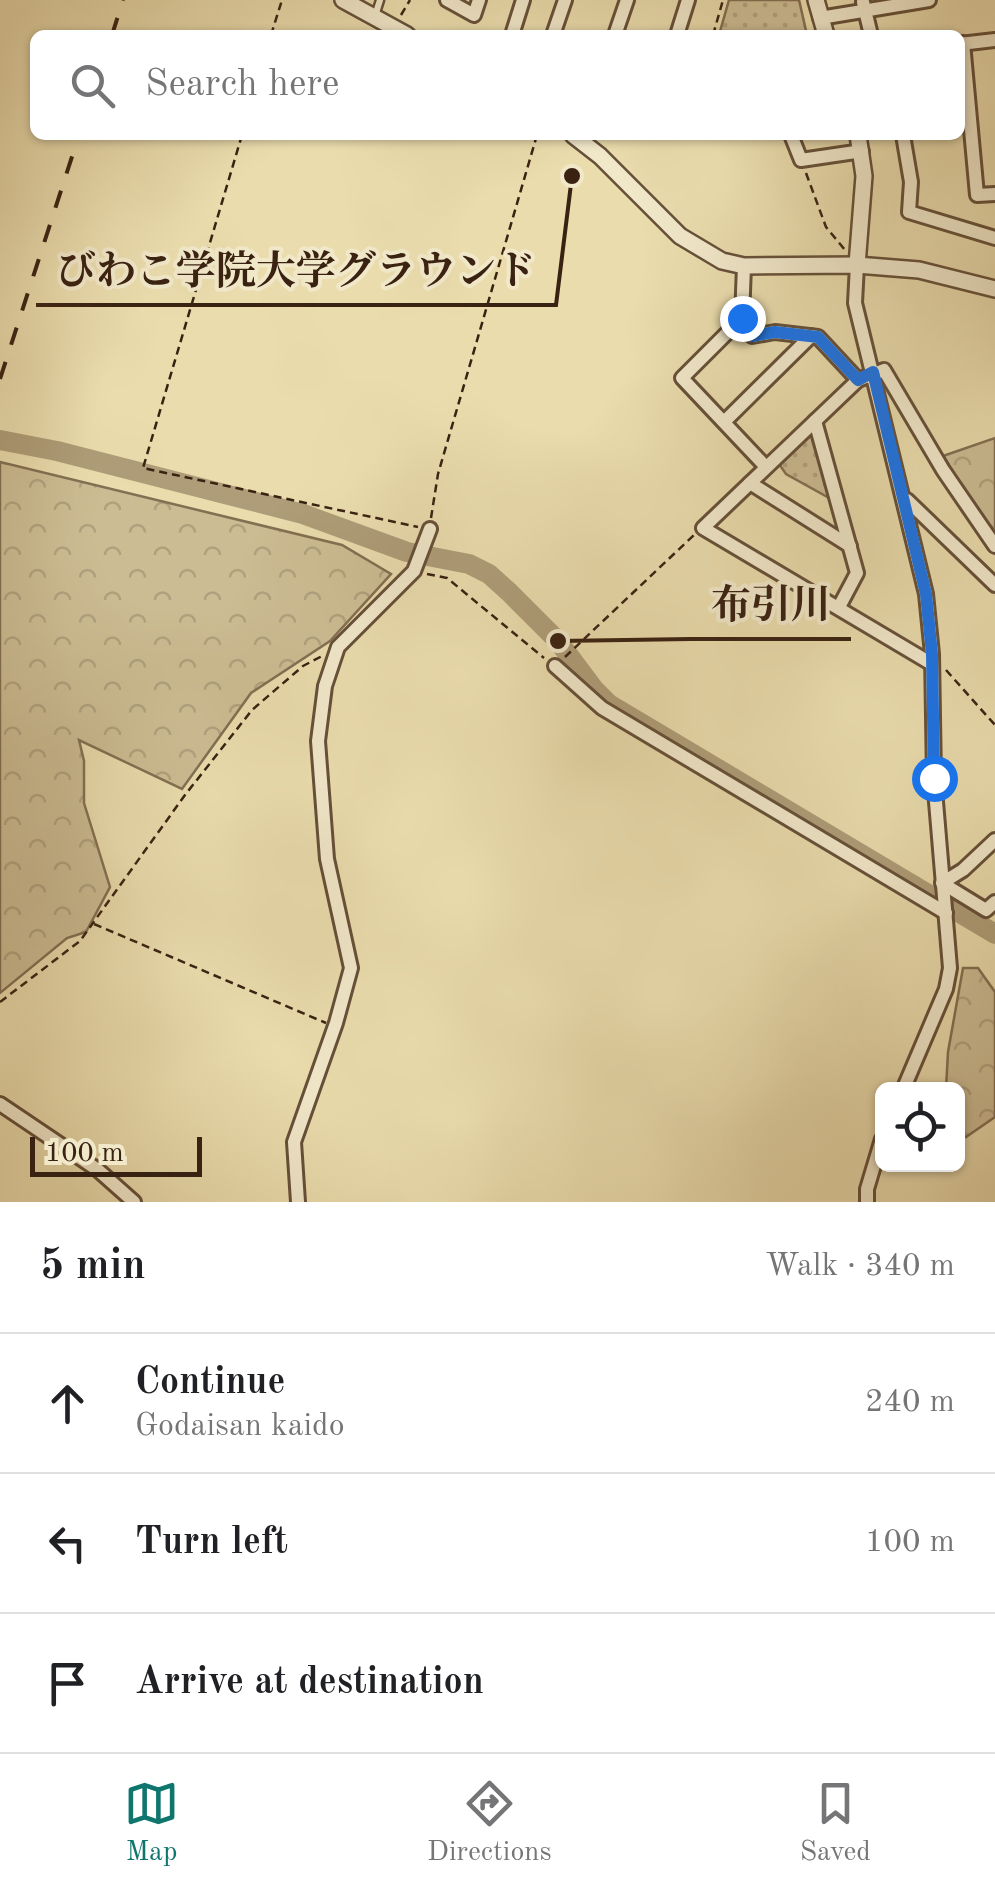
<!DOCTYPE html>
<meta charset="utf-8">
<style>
:root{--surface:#fff;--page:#f2f2f2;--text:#202124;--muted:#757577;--line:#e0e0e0;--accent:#0f766e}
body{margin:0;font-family:"Old Standard TT","Noto Serif JP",serif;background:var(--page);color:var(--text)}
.controls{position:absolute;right:30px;bottom:30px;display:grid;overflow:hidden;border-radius:15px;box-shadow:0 2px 8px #0004}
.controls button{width:90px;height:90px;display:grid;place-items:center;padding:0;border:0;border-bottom:2px solid var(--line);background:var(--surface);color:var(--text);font:50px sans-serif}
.scale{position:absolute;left:30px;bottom:25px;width:172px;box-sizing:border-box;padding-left:10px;border:5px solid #3a2212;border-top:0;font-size:28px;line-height:35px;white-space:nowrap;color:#3a2212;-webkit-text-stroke:8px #f1e8ca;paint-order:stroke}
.stop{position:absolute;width:30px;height:30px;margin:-22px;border:8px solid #1a73e8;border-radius:50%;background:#fff}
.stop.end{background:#1a73e8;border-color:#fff;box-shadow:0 2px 10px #0008}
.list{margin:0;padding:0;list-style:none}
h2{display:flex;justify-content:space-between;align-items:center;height:130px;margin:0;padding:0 40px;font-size:42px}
h2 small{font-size:32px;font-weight:400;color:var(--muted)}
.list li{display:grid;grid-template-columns:65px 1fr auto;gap:30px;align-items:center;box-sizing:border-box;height:140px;padding:0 40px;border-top:2px solid var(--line)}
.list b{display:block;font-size:38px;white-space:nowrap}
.list p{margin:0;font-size:32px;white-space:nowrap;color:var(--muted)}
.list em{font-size:32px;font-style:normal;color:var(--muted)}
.icon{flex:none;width:55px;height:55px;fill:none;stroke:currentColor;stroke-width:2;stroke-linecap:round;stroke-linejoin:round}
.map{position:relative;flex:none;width:995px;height:1202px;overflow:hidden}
.search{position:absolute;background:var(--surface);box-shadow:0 2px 8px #0004;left:30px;right:30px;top:30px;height:110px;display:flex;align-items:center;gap:25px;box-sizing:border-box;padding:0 35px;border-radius:15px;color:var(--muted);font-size:38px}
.sheet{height:550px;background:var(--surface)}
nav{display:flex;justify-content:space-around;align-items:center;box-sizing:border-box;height:140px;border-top:2px solid var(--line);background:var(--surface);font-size:28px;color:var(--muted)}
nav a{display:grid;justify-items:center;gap:5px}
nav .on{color:var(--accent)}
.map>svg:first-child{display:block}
.green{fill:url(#green-dots);stroke:#836f52;stroke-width:2.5}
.forest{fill:url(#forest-crowns);stroke:#836f52;stroke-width:2.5}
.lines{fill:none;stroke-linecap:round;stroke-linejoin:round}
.river{stroke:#ae9d78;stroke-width:20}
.service-casing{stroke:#665039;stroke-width:11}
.minor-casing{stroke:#665039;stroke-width:18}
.tertiary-casing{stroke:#665039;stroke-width:20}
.path{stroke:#3a2212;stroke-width:2.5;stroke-dasharray:8 5;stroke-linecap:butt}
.service{stroke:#f1e8ca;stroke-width:6}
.minor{stroke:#f1e8ca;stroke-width:12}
.tertiary{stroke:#f1e8ca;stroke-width:15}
.rail{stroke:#3a2212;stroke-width:4;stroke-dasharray:18 18;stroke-linecap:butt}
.route{stroke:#1a73e8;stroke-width:12}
.leader{fill:none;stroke:#3a2212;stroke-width:4}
.callout-dot{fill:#3a2212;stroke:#f1e8ca;stroke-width:4}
.callout-label{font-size:40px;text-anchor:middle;font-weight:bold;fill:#3a2212;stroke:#f1e8ca;stroke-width:8;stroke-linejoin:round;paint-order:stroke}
</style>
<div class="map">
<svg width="995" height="1202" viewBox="0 0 995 1202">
<defs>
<pattern id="green-dots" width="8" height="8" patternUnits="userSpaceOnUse" patternTransform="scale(2.5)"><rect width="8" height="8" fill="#ccbc93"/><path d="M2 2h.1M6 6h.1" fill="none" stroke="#b0a17e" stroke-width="1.8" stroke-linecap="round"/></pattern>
<pattern id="forest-crowns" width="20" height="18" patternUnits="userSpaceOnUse" patternTransform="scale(2.5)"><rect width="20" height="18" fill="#ccbc93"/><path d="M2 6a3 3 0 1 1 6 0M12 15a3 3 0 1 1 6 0" fill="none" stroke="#b0a17e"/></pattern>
</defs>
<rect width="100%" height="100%" fill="#eadcad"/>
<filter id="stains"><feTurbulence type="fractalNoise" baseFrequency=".002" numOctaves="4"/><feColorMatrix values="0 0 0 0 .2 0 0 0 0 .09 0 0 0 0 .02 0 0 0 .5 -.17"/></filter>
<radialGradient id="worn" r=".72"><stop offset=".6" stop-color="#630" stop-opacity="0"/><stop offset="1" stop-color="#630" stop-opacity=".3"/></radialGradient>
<g class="green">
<polygon points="729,0 799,0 807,35 719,35"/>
<polygon points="809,434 815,442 831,499 786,474 779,464"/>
</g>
<g class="forest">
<polygon points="995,438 995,537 943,456"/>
<polygon points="0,462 342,545 391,574 330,641 251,693 182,789 79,740 84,761 84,803 110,887 86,932 67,938 0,993"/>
<polygon points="963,968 978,968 995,992 995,1117 966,1137 958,1133 958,1090 946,1089 948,1052"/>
</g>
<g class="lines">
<polyline class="river" points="0,440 57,451 303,514 407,552 469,564 489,574 509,592 558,641 594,689 609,704 995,934"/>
<g class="service-casing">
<polyline id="service" points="375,16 380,0"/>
</g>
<g class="minor-casing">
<g id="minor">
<polyline points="447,0 474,15 479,0"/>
<polyline points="863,2 871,35"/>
<polyline points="820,18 929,0"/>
<polyline points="512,35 523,0"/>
<polyline points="553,35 565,0"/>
<polyline points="615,35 627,0"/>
<polyline points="677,35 688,0"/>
<polyline points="963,43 977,195 995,194"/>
<polyline points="960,44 995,40"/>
<polyline points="791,135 801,160 862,151"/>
<polyline points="903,135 911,182 909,212 995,238"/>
<polyline points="857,265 855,303 926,594 932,654 934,778 950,968 946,989 903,1090"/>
<polyline points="744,266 742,318 682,378 766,467"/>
<polyline points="738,322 752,336 775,332 818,337 858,380"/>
<polyline points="815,421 857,573 839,607"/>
<polyline points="724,422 811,336"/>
<polyline points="750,483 850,546"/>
<polyline points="907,500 995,585"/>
<polyline points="932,664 703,528 858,380 884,370 943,470 995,546"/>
<polyline points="555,666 602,708 946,913"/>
<polyline points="995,840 963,870 942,883 986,910 995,902"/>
<polyline points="0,1104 98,1170 134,1202"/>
<polyline points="298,1202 294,1142 336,1023 351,968 327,859 318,741 325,686 338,647 414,571 430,529"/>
<polyline points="867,1202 867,1189 882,1139"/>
</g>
</g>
<g class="tertiary-casing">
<g id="tertiary">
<polyline points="343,0 407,35"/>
<polyline points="816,0 826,35"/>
<polyline points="573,135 600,156 680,236 722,261 744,266 857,265 919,270 995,289"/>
<polyline points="857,265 864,176 858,135"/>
</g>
</g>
<g class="path">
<polyline points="401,15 410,0"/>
<polyline points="271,35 282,0"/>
<polyline points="713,35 723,0"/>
<polyline points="242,135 143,468 418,527"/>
<polyline points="806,173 826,227 845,250"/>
<polyline points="431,518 438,474 537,135"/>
<polyline points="427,574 447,578 544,658"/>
<polyline points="565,657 694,535"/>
<polyline points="946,670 995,725"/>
<polyline points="94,924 326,1023"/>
<polyline points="0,1002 80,941 185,795 252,710 303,666 324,655"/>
</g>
<use href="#service" class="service"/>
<use href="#minor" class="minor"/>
<use href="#tertiary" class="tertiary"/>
<g class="rail">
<polyline points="112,35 123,0"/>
<polyline points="0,379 79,135"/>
</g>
</g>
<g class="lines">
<polyline class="route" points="742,318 738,322 752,336 775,332 818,337 858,380 873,372 926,594 932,654 934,778"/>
</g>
<path class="leader" d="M572 176L556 305H36M558 641L691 639H851"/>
<g class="callout-dot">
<circle cx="572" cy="176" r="10"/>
<circle cx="558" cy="641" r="10"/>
</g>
<g class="callout-label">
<text x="296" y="284">びわこ学院大学グラウンド</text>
<text x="771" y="618">布引川</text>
</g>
<rect width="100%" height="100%" filter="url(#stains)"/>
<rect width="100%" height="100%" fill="url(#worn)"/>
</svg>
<div class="controls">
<button><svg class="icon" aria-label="locate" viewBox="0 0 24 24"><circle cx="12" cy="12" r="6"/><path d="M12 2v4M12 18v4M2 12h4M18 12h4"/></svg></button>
</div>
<div class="scale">100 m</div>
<div class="stop" style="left:934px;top:778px"></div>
<div class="stop end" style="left:742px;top:318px"></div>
<div class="search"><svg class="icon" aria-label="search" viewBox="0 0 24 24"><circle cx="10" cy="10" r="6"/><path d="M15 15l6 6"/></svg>Search here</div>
</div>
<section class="sheet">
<h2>5 min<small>Walk · 340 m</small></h2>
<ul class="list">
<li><svg class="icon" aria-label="ahead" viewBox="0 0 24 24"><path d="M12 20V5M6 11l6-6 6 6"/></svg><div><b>Continue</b><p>Godaisan kaido</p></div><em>240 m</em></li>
<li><svg class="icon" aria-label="left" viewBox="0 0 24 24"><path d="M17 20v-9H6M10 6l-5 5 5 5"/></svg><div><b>Turn left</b></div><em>100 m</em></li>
<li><svg class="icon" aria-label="arrive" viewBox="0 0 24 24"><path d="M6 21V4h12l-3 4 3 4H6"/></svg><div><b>Arrive at destination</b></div></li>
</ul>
</section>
<nav>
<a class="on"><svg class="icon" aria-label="map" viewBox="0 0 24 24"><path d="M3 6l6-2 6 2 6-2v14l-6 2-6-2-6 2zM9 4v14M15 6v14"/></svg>Map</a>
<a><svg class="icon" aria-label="directions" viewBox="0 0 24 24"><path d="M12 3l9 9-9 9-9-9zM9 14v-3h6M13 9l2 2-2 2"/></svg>Directions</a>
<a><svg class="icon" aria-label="saved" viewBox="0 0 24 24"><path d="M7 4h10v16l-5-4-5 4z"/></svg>Saved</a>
</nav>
